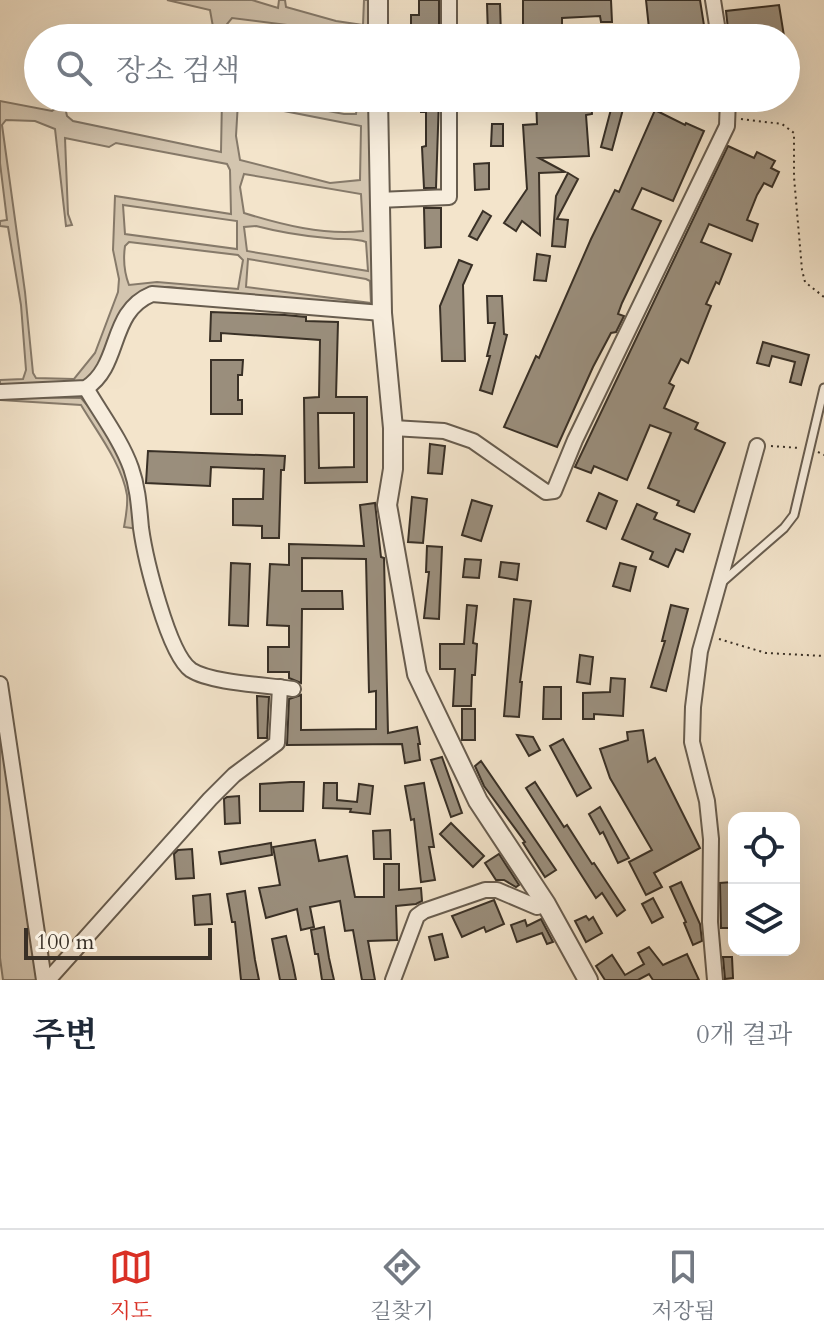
<!DOCTYPE html>
<html lang="ko">
<meta charset="utf-8">
<style>
:root{--surface:#fff;--page:#f6f6f7;--text:#1f2937;--muted:#747a83;--line:#e0e1e3;--accent:#d93025}
body{margin:0;font-family:Cardo,"Noto Serif KR",serif;background:var(--page);color:var(--text)}
.controls{position:absolute;right:24px;bottom:24px;display:grid;overflow:hidden;border-radius:16px;box-shadow:0 8px 32px #0002}
.controls button{width:72px;height:72px;display:grid;place-items:center;padding:0;border:0;border-bottom:2px solid var(--line);background:var(--surface);color:var(--text);font:40px sans-serif}
.scale{position:absolute;left:24px;bottom:20px;width:188px;box-sizing:border-box;padding-left:8px;border:4px solid #393026;border-top:0;font-size:22px;line-height:28px;white-space:nowrap;color:#393026;-webkit-text-stroke:6px #f7eddd;paint-order:stroke}
.list{margin:0;padding:0;list-style:none}
h2{display:flex;justify-content:space-between;align-items:center;height:104px;margin:0;padding:0 32px;font-size:34px}
h2 small{font-size:26px;font-weight:400;color:var(--muted)}
.icon{flex:none;width:44px;height:44px;fill:none;stroke:currentColor;stroke-width:2;stroke-linecap:round;stroke-linejoin:round}
.map{position:relative;flex:none;width:824px;height:980px;overflow:hidden}
.search{position:absolute;background:var(--surface);box-shadow:0 8px 32px #0002;left:24px;right:24px;top:24px;height:88px;display:flex;align-items:center;gap:20px;box-sizing:border-box;padding:0 28px;border-radius:44px;color:var(--muted);font-size:30px}
.sheet{height:248px;background:var(--surface)}
nav{display:flex;justify-content:space-around;align-items:center;box-sizing:border-box;height:112px;border-top:2px solid var(--line);background:var(--surface);font-size:22px;color:var(--muted)}
nav a{display:grid;justify-items:center;gap:4px}
nav .on{color:var(--accent)}
.map>svg:first-child{display:block}
.green{fill:#d3c5af;stroke:#867a6a;stroke-width:2;fill-rule:evenodd}
.building{fill:#9a8e7c;stroke:#393026;stroke-width:2;fill-rule:evenodd}
.lines{fill:none;stroke-linecap:round;stroke-linejoin:round}
.service-casing{stroke:#685d4f;stroke-width:11}
.minor-casing{stroke:#685d4f;stroke-width:18}
.tertiary-casing{stroke:#685d4f;stroke-width:22}
.path{stroke:#393026;stroke-width:2;stroke-dasharray:2 4;stroke-linecap:butt}
.service{stroke:#f7eddd;stroke-width:7}
.minor{stroke:#f7eddd;stroke-width:14}
.tertiary{stroke:#f7eddd;stroke-width:18}
</style>
<div class="map">
<svg width="824" height="980" viewBox="0 0 824 980">
<rect width="100%" height="100%" fill="#f3e4cb"/>
<filter id="stains"><feTurbulence type="fractalNoise" baseFrequency=".0025" numOctaves="4"/><feColorMatrix values="0 0 0 0 .2 0 0 0 0 .09 0 0 0 0 .02 0 0 0 .5 -.17"/></filter>
<radialGradient id="worn" r=".72"><stop offset=".6" stop-color="#630" stop-opacity="0"/><stop offset="1" stop-color="#630" stop-opacity=".3"/></radialGradient>
<g class="green">
<polygon points="167,0 252,0 278,8 279,0 285,0 286,7 336,21 363,25 364,0 372,0 372,38 347,38 287,25 232,18 227,24 227,38 215,38 210,10"/>
<path d="M55,98H63L67,116L73,121L221,152L222,98H260L344,114H356L358,98H372L377,308L168,287C154,289 142,290 131,300C118,328 108,366 82,384L0,387V380L23,379L26,370L21,305L8,227L0,226V221L7,220L0,163V101L52,111L56,108ZM238,102L361,126L360,180L330,183L240,160L236,136ZM6,120L35,121L55,129L66,226L72,225L68,214L65,138L109,147L116,143L227,164L230,170L231,214L115,196L113,250L119,279L118,292L95,353L74,379L36,378L33,373L25,292L2,125ZM244,174L361,194L363,231C322,235 283,225 244,213L240,187ZM123,205L237,221V249L125,234ZM256,226C279,232 303,236 327,238C340,240 355,238 366,242L368,271L247,251L244,227ZM129,242L238,255L243,260L238,289L157,282L129,285C124,272 123,260 125,246ZM248,259L366,279L370,281L371,303L246,287Z"/>
<path d="M0,397L81,398C118,437 129,478 138,529L124,527C126,516 128,506 127,495C122,464 97,432 81,405L0,400Z"/>
<polygon points="0,732 37,980 3,980 0,958"/>
</g>
<g class="building">
<polygon points="419,0 439,0 439,28 411,28 411,15 419,15"/>
<polygon points="523,0 611,0 612,22 601,22 600,16 562,18 562,31 550,31 550,25 523,25"/>
<polygon points="646,0 700,0 706,38 650,38"/>
<polygon points="487,4 500,4 501,35 488,36"/>
<polygon points="779,5 784,36 729,38 726,11"/>
<polygon points="439,98 436,188 424,188 422,147 426,146 426,112 421,112 421,99"/>
<rect x="473" y="98" width="16" height="10"/>
<polygon points="536,98 591,98 592,114 586,115 589,156 539,158 565,172 539,173 540,235 522,221 516,231 504,223 527,189 523,125 537,124"/>
<polygon points="614,98 626,98 612,150 601,147"/>
<polygon points="655,110 685,125 686,123 704,131 673,201 642,188 632,209 661,221 622,303 618,314 624,316 616,332 611,333 593,367 557,447 504,427 536,356 539,358 591,239 615,190 619,192"/>
<polygon points="492,124 503,124 503,146 491,146"/>
<polygon points="728,146 754,158 757,152 775,161 771,168 779,172 772,187 764,183 757,195 747,220 758,224 752,241 709,224 701,242 731,254 719,284 716,282 706,304 711,306 688,363 681,359 669,383 674,386 664,408 698,423 695,429 725,443 694,512 677,505 679,501 648,488 671,433 650,425 627,480 594,466 591,473 575,467"/>
<polygon points="489,163 489,189 475,190 474,164"/>
<polygon points="568,173 578,179 557,219 568,220 565,247 552,246 556,196"/>
<polygon points="424,208 441,208 441,247 425,248"/>
<polygon points="483,211 491,216 477,240 469,236"/>
<polygon points="537,254 550,256 546,281 534,280"/>
<polygon points="459,260 472,265 463,285 465,361 442,361 440,306"/>
<polygon points="487,296 502,296 504,334 507,335 492,394 480,390 490,356 487,356 495,323 488,323"/>
<path d="M211,312L285,315L306,317V321L338,322L336,397H367V482L305,483L304,398L319,397L320,340L221,333V341H210ZM318,413H354V467L319,468Z"/>
<polygon points="763,342 809,355 801,385 790,382 795,362 772,356 769,366 757,363"/>
<polygon points="211,360 243,360 242,375 238,375 238,400 242,400 242,414 211,414"/>
<polygon points="430,444 445,446 442,474 428,473"/>
<polygon points="148,451 285,456 284,470 281,470 279,538 262,538 262,526 233,525 233,499 263,499 264,469 211,467 210,486 146,483"/>
<polygon points="599,493 617,501 606,529 587,521"/>
<polygon points="412,497 427,499 423,543 408,542"/>
<polygon points="472,500 492,506 481,541 462,535"/>
<polygon points="375,503 381,557 384,558 388,733 417,727 420,744 418,744 420,760 405,763 402,744 287,745 289,699 301,695 301,730 376,729 376,691 369,692 366,559 302,558 302,591 342,591 343,609 302,609 301,683 289,678 289,672 268,672 268,647 289,647 289,626 267,625 270,564 289,565 289,544 364,546 360,505"/>
<polygon points="637,504 657,513 654,519 690,534 683,552 676,549 668,567 650,559 653,552 622,539"/>
<polygon points="427,546 442,547 439,619 424,618 429,572 426,572"/>
<polygon points="465,559 481,560 479,578 463,577"/>
<polygon points="501,562 519,564 517,580 499,577"/>
<polygon points="231,563 250,564 248,626 229,625"/>
<polygon points="620,563 636,567 630,591 613,586"/>
<polygon points="514,599 531,601 520,682 522,682 519,717 504,716"/>
<polygon points="467,605 477,606 473,643 477,644 475,675 472,675 471,706 453,706 455,669 440,669 440,644 464,644"/>
<polygon points="671,605 688,609 666,691 651,687 665,641 662,641"/>
<polygon points="580,655 593,657 590,684 577,682"/>
<polygon points="611,678 625,679 623,716 594,714 594,719 583,719 583,693 610,692"/>
<polygon points="544,687 561,687 561,719 543,719"/>
<polygon points="257,696 269,697 267,738 258,738"/>
<rect x="462" y="709" width="13" height="31"/>
<polygon points="643,730 648,762 655,758 700,848 654,873 662,887 646,895 629,862 652,850 610,778 600,749 628,740 627,732"/>
<polygon points="517,735 533,737 540,750 529,756"/>
<polygon points="563,739 591,788 577,796 550,746"/>
<polygon points="442,757 462,813 451,817 431,760"/>
<polygon points="481,761 556,870 545,877 523,843 525,842 484,786 475,766"/>
<polygon points="291,782 304,782 303,811 260,811 260,784"/>
<polygon points="535,782 564,827 567,825 592,864 594,863 625,910 617,916 602,893 596,898 526,788"/>
<polygon points="324,783 337,783 337,800 357,802 359,784 373,786 370,814 350,812 351,809 323,808"/>
<polygon points="424,783 434,847 429,847 435,880 421,882 414,819 411,820 405,786"/>
<polygon points="239,796 240,823 225,824 224,799 227,797"/>
<polygon points="600,807 629,858 618,863 603,832 600,834 589,814"/>
<polygon points="451,823 484,856 473,867 440,834"/>
<polygon points="390,830 391,859 374,859 373,831"/>
<polygon points="315,840 319,861 347,856 355,897 384,897 384,864 399,864 399,890 421,888 422,901 416,904 396,906 397,940 368,941 375,980 362,980 353,930 345,931 340,901 310,907 314,927 301,930 297,909 266,918 259,888 280,885 273,847"/>
<polygon points="271,843 272,855 221,864 219,852"/>
<polygon points="192,849 194,878 176,879 174,854 178,850"/>
<polygon points="499,854 519,885 516,887 504,880 496,880 485,863"/>
<polygon points="681,882 700,924 702,941 693,945 684,923 686,922 670,887"/>
<polygon points="732,882 733,928 721,928 720,883"/>
<polygon points="245,891 255,960 259,980 241,980 235,922 232,922 227,894"/>
<polygon points="210,894 212,924 195,925 193,896"/>
<polygon points="653,898 663,917 652,923 642,904"/>
<polygon points="494,900 504,924 486,932 484,927 462,937 452,916"/>
<polygon points="586,916 589,920 593,917 602,933 586,942 575,921"/>
<polygon points="541,919 553,942 547,944 542,933 517,942 511,925 525,920 527,926"/>
<polygon points="324,927 329,958 334,980 322,980 318,954 315,954 311,930"/>
<polygon points="442,934 448,957 435,960 429,937"/>
<polygon points="286,936 293,965 296,980 280,980 272,939"/>
<polygon points="649,947 663,965 687,954 699,980 653,980 649,974 638,980 605,980 596,966 612,955 625,975 644,964 638,953"/>
<polygon points="723,957 732,957 733,978 725,979"/>
</g>
<g class="lines">
<g class="service-casing">
<polyline id="service" points="721,583 784,528 794,515 824,388"/>
</g>
<g class="minor-casing">
<g id="minor">
<polyline points="713,0 719,38"/>
<polyline points="449,38 449,0"/>
<polyline points="378,200 449,197 449,98"/>
<path d="M86,388C101,414 121,440 131,468C138,488 139,507 141,528C145,557 168,654 191,670C211,683 267,685 293,689"/>
<path d="M0,392L86,388C122,365 108,312 152,294L382,313"/>
<polyline points="393,428 444,431 473,441 546,492 554,491 575,440 727,126 728,98"/>
<polyline points="0,684 44,980"/>
<polyline points="48,980 210,799 234,775 277,743 280,687"/>
<polyline points="393,980 417,916 424,911 485,890 497,890 537,907 546,904"/>
<polyline points="715,980 710,922 711,839 707,801 692,742 693,707 700,651 757,446"/>
</g>
</g>
<g class="tertiary-casing">
<g id="tertiary">
<polyline points="378,0 378,38"/>
<polyline points="378,98 382,313 393,428 393,469 387,505 417,674 478,801 546,904 588,980"/>
</g>
</g>
<g class="path">
<polyline points="741,119 782,124 794,133 794,177 802,270 805,282 824,297"/>
<polyline points="771,446 800,448"/>
<polyline points="818,452 824,455"/>
<polyline points="719,639 766,653 824,656"/>
</g>
<use href="#service" class="service"/>
<use href="#minor" class="minor"/>
<use href="#tertiary" class="tertiary"/>
</g>
<rect width="100%" height="100%" filter="url(#stains)"/>
<rect width="100%" height="100%" fill="url(#worn)"/>
</svg>
<div class="controls">
<button><svg class="icon" aria-label="locate" viewBox="0 0 24 24"><circle cx="12" cy="12" r="6"/><path d="M12 2v4M12 18v4M2 12h4M18 12h4"/></svg></button>
<button><svg class="icon" aria-label="layers" viewBox="0 0 24 24"><path d="M12 4l9 5-9 5-9-5zM3 14l9 5 9-5"/></svg></button>
</div>
<div class="scale">100 m</div>
<div class="search"><svg class="icon" aria-label="search" viewBox="0 0 24 24"><circle cx="10" cy="10" r="6"/><path d="M15 15l6 6"/></svg>장소 검색</div>
</div>
<section class="sheet">
<h2>주변<small>0개 결과</small></h2>
<ul class="list">
</ul>
</section>
<nav>
<a class="on"><svg class="icon" aria-label="map" viewBox="0 0 24 24"><path d="M3 6l6-2 6 2 6-2v14l-6 2-6-2-6 2zM9 4v14M15 6v14"/></svg>지도</a>
<a><svg class="icon" aria-label="directions" viewBox="0 0 24 24"><path d="M12 3l9 9-9 9-9-9zM9 14v-3h6M13 9l2 2-2 2"/></svg>길찾기</a>
<a><svg class="icon" aria-label="saved" viewBox="0 0 24 24"><path d="M7 4h10v16l-5-4-5 4z"/></svg>저장됨</a>
</nav>
